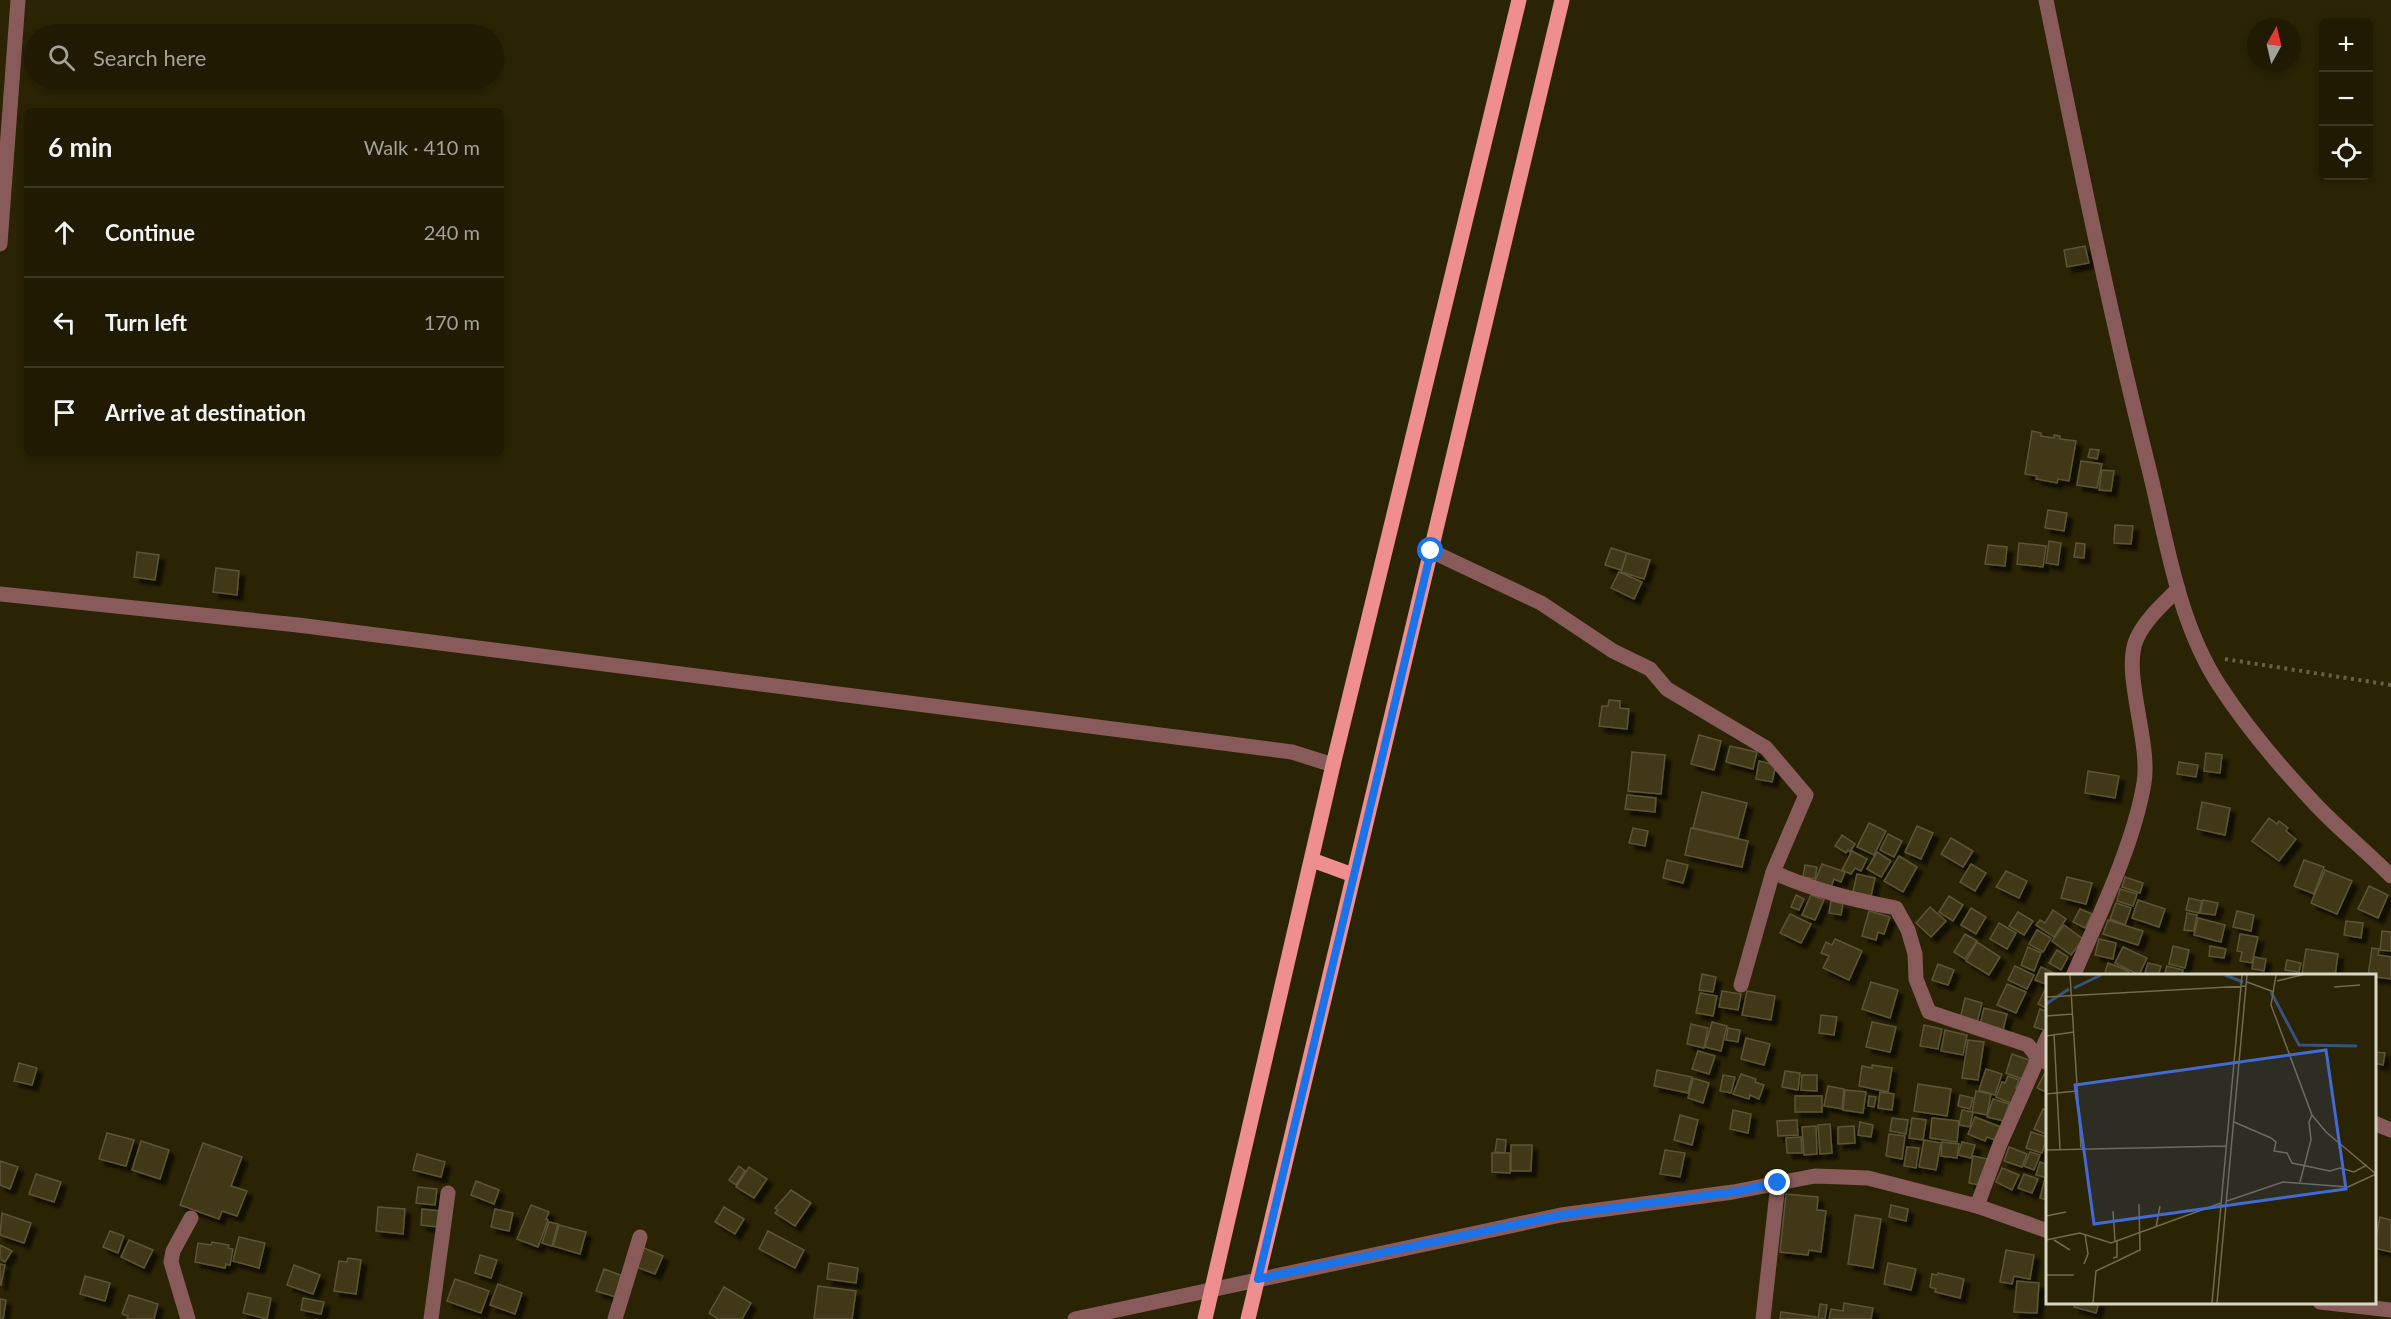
<!DOCTYPE html>
<meta charset="utf-8">
<style>
:root{--surface:#201a03;--page:#2d2712;--text:#f1f3f6;--muted:#a2a19a;--line:#3d3825}
body{margin:0;font-family:Lato,sans-serif;background:var(--page);color:var(--text)}
.controls{position:absolute;right:18px;top:18px;display:grid;overflow:hidden;border-radius:9px;box-shadow:0 3px 9px #0003}
.controls button{width:54px;height:54px;display:grid;place-items:center;padding:0;border:0;border-bottom:2px solid var(--line);background:var(--surface);color:var(--text);font:30px sans-serif}
.compass{position:absolute;left:2247px;top:18px;width:54px;height:54px;border-radius:50%;background:var(--surface);box-shadow:0 3px 9px #0003;rotate:8deg}
.stop{position:absolute;width:18px;height:18px;margin:-14px;border:4px solid #1a73e8;border-radius:50%;background:#fff}
.stop.end{background:#1a73e8;border-color:#fff;box-shadow:0 2px 6px #0008}
.list{margin:0;padding:0;list-style:none}
h2{display:flex;justify-content:space-between;align-items:center;height:78px;margin:0;padding:0 24px;font-size:26px}
h2 small{font-size:20px;font-weight:400;color:var(--muted)}
.list li{display:grid;grid-template-columns:39px 1fr auto;gap:18px;align-items:center;box-sizing:border-box;height:90px;padding:0 24px;border-top:2px solid var(--line)}
.list b{display:block;font-size:22px;white-space:nowrap}
.list em{font-size:20px;font-style:normal;color:var(--muted)}
.icon{flex:none;width:33px;height:33px;fill:none;stroke:currentColor;stroke-width:2;stroke-linecap:round;stroke-linejoin:round}
.map{position:relative;flex:none;width:2391px;height:1319px;overflow:hidden}
.search{position:absolute;background:var(--surface);box-shadow:0 3px 9px #0003;left:24px;top:24px;width:480px;height:66px;display:flex;align-items:center;gap:15px;box-sizing:border-box;padding:0 21px;border-radius:33px;color:var(--muted);font-size:22px}
.panel{position:absolute;background:var(--surface);box-shadow:0 3px 9px #0003;left:24px;top:108px;width:480px;height:348px;border-radius:9px}
.map>svg:first-child{display:block}
.building{fill:#3f3819;stroke:#5c5535;stroke-width:1.5;filter:url(#shadow)}
.lines{fill:none;stroke-linecap:round;stroke-linejoin:round}
.path{stroke:#676147;stroke-width:4;stroke-dasharray:3 4.5;stroke-linecap:butt}
.minor{stroke:#895a5a;stroke-width:15}
.major{stroke:#ef8e8f;stroke-width:15}
.route{stroke:#1a73e8;stroke-width:8}
.inset-river{fill:none;stroke:#35537d;stroke-width:3}
.inset-road{fill:none;stroke:#706b51;stroke-width:1.5}
.view{fill:#4369d4;fill-opacity:0.15;stroke:#4369d4;stroke-width:3}
.inset-edge{fill:none;stroke:#dad7c5;stroke-width:3}
</style>
<div class="map">
<svg width="2391" height="1319" viewBox="0 0 2391 1319">
<defs>
<filter id="shadow"><feDropShadow dx="5.5" dy="5.5" stdDeviation="1.5" flood-color="#0009"/></filter>
</defs>
<rect width="100%" height="100%" fill="#2a2304"/>
<g class="building">
<polygon points="2085,246 2089,263 2067,267 2064,250"/>
<polygon points="2032,431 2041,433 2041,436 2054,438 2054,435 2060,436 2060,439 2076,441 2069,481 2058,479 2057,483 2036,479 2037,476 2025,474"/>
<polygon points="2090,449 2099,450 2097,459 2088,457"/>
<polygon points="2081,461 2102,464 2097,488 2077,485"/>
<polygon points="2102,470 2114,471 2111,491 2099,490"/>
<polygon points="2048,510 2067,513 2064,531 2045,528"/>
<polygon points="2115,525 2133,526 2131,544 2114,543"/>
<polygon points="2049,541 2061,543 2058,565 2046,563"/>
<polygon points="2019,543 2046,546 2043,567 2017,564"/>
<polygon points="2076,543 2085,544 2084,558 2074,557"/>
<polygon points="1988,545 2007,547 2005,566 1985,564"/>
<polygon points="1611,548 1627,553 1621,570 1605,565"/>
<polygon points="137,552 159,555 155,580 134,577"/>
<polygon points="1627,553 1650,560 1644,579 1621,572"/>
<polygon points="216,568 239,571 237,595 213,592"/>
<polygon points="1619,572 1642,582 1634,599 1611,588"/>
<polygon points="1609,700 1620,701 1620,708 1629,709 1627,729 1599,726 1602,706 1608,706"/>
<polygon points="1699,735 1721,741 1714,770 1691,764"/>
<polygon points="1730,746 1757,752 1753,769 1726,762"/>
<polygon points="1632,752 1665,755 1661,794 1628,791"/>
<polygon points="2206,753 2222,755 2220,773 2204,771"/>
<polygon points="1759,761 1776,765 1772,782 1756,779"/>
<polygon points="2179,762 2198,765 2196,777 2177,774"/>
<polygon points="2088,771 2119,776 2115,798 2085,793"/>
<polygon points="1702,792 1747,803 1738,838 1693,828"/>
<polygon points="1627,795 1656,798 1655,812 1625,809"/>
<polygon points="2202,802 2230,808 2225,835 2197,829"/>
<polygon points="2269,818 2277,824 2279,821 2288,828 2286,831 2296,839 2279,861 2252,841"/>
<polygon points="1869,823 1886,831 1874,855 1857,847"/>
<polygon points="1917,826 1933,833 1921,859 1905,852"/>
<polygon points="1633,828 1648,831 1645,846 1629,843"/>
<polygon points="1691,828 1748,841 1742,867 1685,855"/>
<polygon points="1888,834 1902,841 1894,857 1880,850"/>
<polygon points="1842,835 1855,844 1850,852 1848,850 1846,853 1835,846"/>
<polygon points="1951,838 1973,851 1963,867 1941,854"/>
<polygon points="1852,851 1867,859 1861,871 1855,868 1851,874 1842,870"/>
<polygon points="1877,852 1891,861 1881,877 1867,869"/>
<polygon points="1899,856 1917,867 1903,892 1884,881"/>
<polygon points="1667,860 1688,865 1683,883 1663,878"/>
<polygon points="2304,860 2324,867 2314,894 2294,886"/>
<polygon points="1822,864 1845,872 1841,882 1834,879 1831,887 1815,881"/>
<polygon points="1971,864 1986,873 1975,891 1960,882"/>
<polygon points="1805,865 1817,867 1815,879 1803,877"/>
<polygon points="2325,870 2352,881 2337,914 2311,903"/>
<polygon points="2006,871 2027,881 2019,898 1996,887"/>
<polygon points="1857,874 1875,878 1871,896 1853,892"/>
<polygon points="2067,877 2092,883 2086,904 2061,898"/>
<polygon points="2125,877 2143,883 2140,893 2122,887"/>
<polygon points="2369,886 2388,895 2378,918 2358,909"/>
<polygon points="2120,889 2137,894 2133,906 2117,901"/>
<polygon points="1796,895 1804,899 1799,910 1791,907"/>
<polygon points="1811,895 1824,900 1815,920 1802,915"/>
<polygon points="1949,896 1963,905 1953,921 1939,912"/>
<polygon points="2189,898 2202,901 2199,913 2186,910"/>
<polygon points="2138,900 2165,909 2159,927 2132,918"/>
<polygon points="2203,900 2218,903 2215,915 2200,913"/>
<polygon points="1831,901 1843,904 1841,915 1829,913"/>
<polygon points="2116,903 2131,908 2125,925 2110,919"/>
<polygon points="1930,907 1946,921 1931,937 1916,923"/>
<polygon points="1971,908 1986,917 1976,934 1961,925"/>
<polygon points="2080,909 2092,914 2085,928 2073,922"/>
<polygon points="2053,910 2066,919 2054,937 2036,925 2040,920 2045,923"/>
<polygon points="1869,911 1890,917 1884,934 1878,932 1876,940 1862,936"/>
<polygon points="2237,911 2254,915 2251,931 2233,927"/>
<polygon points="2018,912 2033,921 2024,935 2009,926"/>
<polygon points="2187,913 2197,915 2194,931 2184,930"/>
<polygon points="1790,914 1811,924 1801,943 1780,933"/>
<polygon points="2198,918 2225,925 2221,942 2194,935"/>
<polygon points="2108,920 2143,931 2138,945 2103,934"/>
<polygon points="2346,921 2363,923 2361,938 2344,935"/>
<polygon points="1999,923 2016,933 2007,949 1990,939"/>
<polygon points="2064,925 2083,939 2071,955 2052,941"/>
<polygon points="2037,930 2051,938 2043,952 2029,944"/>
<polygon points="2382,931 2391,932 2391,951 2380,950"/>
<polygon points="1965,934 1977,941 1965,959 1954,952"/>
<polygon points="2240,934 2258,937 2252,963 2240,961 2242,952 2237,951"/>
<polygon points="1835,939 1862,951 1849,980 1823,968 1829,956 1821,953 1826,942 1832,945"/>
<polygon points="2099,939 2116,943 2113,959 2095,955"/>
<polygon points="1977,942 2000,957 1989,975 1966,961"/>
<polygon points="2173,946 2189,950 2185,968 2169,964"/>
<polygon points="2210,946 2226,949 2224,958 2209,956"/>
<polygon points="2028,947 2041,953 2034,971 2021,965"/>
<polygon points="2123,947 2147,958 2139,975 2115,963"/>
<polygon points="2372,948 2379,949 2378,955 2391,957 2391,979 2368,976"/>
<polygon points="2306,949 2338,954 2335,976 2302,974"/>
<polygon points="2057,950 2068,957 2061,970 2049,963"/>
<polygon points="2254,957 2266,959 2264,971 2252,969"/>
<polygon points="2287,960 2301,963 2299,972 2285,970"/>
<polygon points="2108,963 2124,969 2129,972 2128,976 2104,976"/>
<polygon points="2148,963 2161,966 2158,976 2144,976"/>
<polygon points="1938,964 1954,970 1948,985 1932,980"/>
<polygon points="2015,966 2034,975 2027,989 2008,980"/>
<polygon points="2167,966 2183,970 2182,976 2164,976"/>
<polygon points="2041,967 2060,976 2048,976 2048,985 2035,980"/>
<polygon points="1702,974 1716,977 1713,992 1699,990"/>
<polygon points="1871,982 1898,990 1890,1018 1862,1009"/>
<polygon points="2007,984 2026,992 2016,1013 1997,1005"/>
<polygon points="2046,988 2048,988 2048,1009 2038,1004"/>
<polygon points="1722,991 1741,994 1738,1010 1719,1007"/>
<polygon points="1747,991 1775,996 1771,1020 1742,1015"/>
<polygon points="1700,993 1717,996 1713,1016 1696,1013"/>
<polygon points="1965,998 1982,1003 1977,1023 1960,1019"/>
<polygon points="1984,1008 2007,1014 2003,1030 1980,1025"/>
<polygon points="2040,1009 2048,1012 2047,1031 2034,1027"/>
<polygon points="1821,1015 1837,1017 1834,1035 1819,1033"/>
<polygon points="1712,1022 1727,1026 1721,1051 1705,1047"/>
<polygon points="1872,1022 1896,1027 1890,1052 1866,1047"/>
<polygon points="1691,1024 1708,1028 1704,1048 1687,1044"/>
<polygon points="1924,1025 1942,1029 1938,1049 1920,1046"/>
<polygon points="1728,1028 1740,1030 1738,1042 1726,1040"/>
<polygon points="1945,1030 1967,1035 1963,1055 1941,1051"/>
<polygon points="1746,1038 1770,1044 1764,1065 1741,1059"/>
<polygon points="1968,1040 1984,1042 1978,1080 1962,1078"/>
<polygon points="1698,1051 1715,1056 1709,1074 1692,1069"/>
<polygon points="2374,1052 2385,1053 2383,1065 2374,1063"/>
<polygon points="2012,1054 2032,1061 2025,1080 2006,1073"/>
<polygon points="19,1063 37,1068 32,1085 14,1081"/>
<polygon points="1872,1065 1892,1068 1888,1092 1859,1086 1862,1066 1872,1068"/>
<polygon points="1986,1069 2002,1074 1995,1095 1979,1090"/>
<polygon points="1657,1070 1692,1077 1688,1093 1654,1086"/>
<polygon points="1785,1071 1800,1073 1798,1090 1782,1087"/>
<polygon points="2046,1071 2048,1072 2048,1093 2037,1088"/>
<polygon points="1741,1074 1756,1079 1755,1082 1764,1085 1759,1099 1750,1095 1749,1099 1733,1094"/>
<polygon points="1723,1075 1735,1077 1731,1093 1720,1091"/>
<polygon points="1802,1075 1817,1075 1817,1091 1801,1090"/>
<polygon points="2008,1076 2019,1080 2016,1088 2019,1089 2013,1104 1996,1097 2002,1082 2005,1083"/>
<polygon points="1693,1078 1709,1083 1703,1103 1688,1098"/>
<polygon points="1918,1084 1951,1089 1947,1116 1914,1111"/>
<polygon points="1828,1086 1844,1089 1842,1109 1824,1106"/>
<polygon points="1845,1090 1866,1092 1863,1113 1843,1110"/>
<polygon points="1976,1091 1991,1094 1987,1115 1972,1112"/>
<polygon points="1880,1092 1894,1094 1892,1110 1878,1108"/>
<polygon points="1960,1095 1973,1098 1970,1109 1958,1106"/>
<rect x="1795" y="1096" width="27" height="16"/>
<polygon points="1869,1096 1876,1097 1874,1107 1868,1106"/>
<polygon points="1993,1099 2009,1104 2004,1121 1987,1117"/>
<polygon points="2043,1109 2048,1111 2048,1135 2034,1129"/>
<polygon points="1733,1110 1751,1114 1748,1133 1730,1129"/>
<polygon points="1962,1110 1973,1112 1970,1127 1959,1125"/>
<polygon points="1680,1115 1698,1120 1692,1145 1674,1140"/>
<polygon points="1975,1117 2003,1128 1998,1141 1987,1137 1985,1141 1968,1134"/>
<polygon points="1892,1118 1908,1120 1906,1134 1890,1131"/>
<polygon points="1912,1118 1926,1120 1923,1140 1909,1138"/>
<polygon points="1932,1118 1959,1121 1957,1142 1930,1138"/>
<polygon points="1797,1120 1798,1135 1778,1136 1777,1121"/>
<polygon points="1860,1122 1873,1125 1871,1137 1858,1135"/>
<polygon points="1830,1124 1832,1153 1820,1154 1818,1125"/>
<polygon points="1816,1126 1817,1154 1804,1155 1802,1127"/>
<polygon points="1854,1126 1855,1143 1838,1144 1838,1127"/>
<polygon points="2031,1132 2047,1137 2042,1153 2026,1148"/>
<polygon points="107,1133 134,1140 126,1166 99,1159"/>
<polygon points="1889,1134 1905,1136 1902,1159 1886,1156"/>
<polygon points="1801,1137 1802,1153 1787,1153 1786,1138"/>
<polygon points="1497,1139 1506,1140 1505,1153 1495,1152"/>
<polygon points="1924,1140 1941,1143 1936,1170 1919,1167"/>
<polygon points="141,1141 169,1150 160,1179 132,1170"/>
<polygon points="1942,1142 1959,1144 1957,1158 1941,1156"/>
<polygon points="1962,1142 1975,1145 1971,1158 1958,1155"/>
<polygon points="203,1143 242,1157 231,1186 247,1191 237,1216 222,1211 219,1219 180,1205"/>
<polygon points="1511,1145 1532,1145 1531,1171 1511,1171"/>
<polygon points="1907,1147 1919,1148 1916,1168 1904,1166"/>
<polygon points="2009,1147 2027,1154 2022,1167 2004,1161"/>
<polygon points="1665,1150 1685,1153 1680,1177 1660,1174"/>
<polygon points="2030,1152 2040,1155 2034,1170 2024,1166"/>
<polygon points="1492,1153 1510,1153 1510,1173 1492,1172"/>
<polygon points="417,1154 445,1162 441,1177 413,1170"/>
<polygon points="1973,1156 1988,1159 1984,1186 1969,1183"/>
<polygon points="0,1161 18,1167 10,1189 0,1185"/>
<polygon points="2040,1162 2048,1165 2048,1178 2036,1175"/>
<polygon points="739,1166 745,1171 736,1185 729,1180"/>
<polygon points="749,1167 767,1179 754,1198 736,1187"/>
<polygon points="2002,1168 2019,1175 2012,1190 1996,1182"/>
<polygon points="36,1174 61,1182 54,1202 29,1194"/>
<polygon points="2024,1174 2038,1179 2032,1193 2018,1188"/>
<polygon points="2045,1178 2048,1179 2048,1200 2040,1198"/>
<polygon points="476,1181 499,1190 494,1204 471,1195"/>
<polygon points="418,1187 437,1189 435,1205 416,1203"/>
<polygon points="791,1190 811,1203 795,1226 775,1213 778,1210 775,1208"/>
<polygon points="1786,1194 1818,1197 1817,1210 1826,1211 1821,1252 1809,1250 1808,1255 1780,1252"/>
<polygon points="531,1205 549,1212 546,1219 548,1220 538,1247 517,1239"/>
<polygon points="1891,1205 1908,1209 1906,1221 1889,1217"/>
<polygon points="378,1207 405,1209 403,1234 376,1231"/>
<polygon points="724,1207 744,1219 735,1234 715,1222"/>
<polygon points="422,1209 440,1211 438,1227 421,1225"/>
<polygon points="495,1209 513,1213 509,1231 491,1227"/>
<polygon points="2,1213 31,1223 24,1243 0,1235"/>
<polygon points="1855,1215 1881,1219 1873,1268 1848,1264"/>
<polygon points="2380,1217 2391,1220 2391,1252 2374,1248"/>
<polygon points="549,1222 558,1224 552,1246 542,1243"/>
<polygon points="559,1225 586,1232 580,1254 553,1246"/>
<polygon points="110,1231 124,1236 118,1253 103,1247"/>
<polygon points="768,1231 804,1250 795,1268 759,1249"/>
<polygon points="239,1237 265,1243 259,1268 233,1261"/>
<polygon points="129,1240 153,1250 144,1268 121,1257"/>
<polygon points="212,1242 229,1245 228,1248 233,1249 230,1265 226,1264 225,1268 195,1262 198,1243 211,1245"/>
<polygon points="0,1245 12,1251 5,1262 0,1259"/>
<polygon points="644,1248 663,1256 655,1274 637,1267"/>
<polygon points="2006,1250 2034,1255 2030,1279 2014,1276 2012,1284 2000,1282"/>
<polygon points="480,1255 497,1260 491,1278 475,1273"/>
<polygon points="348,1258 361,1260 356,1294 334,1291 339,1261 347,1262"/>
<polygon points="829,1263 858,1268 856,1283 827,1279"/>
<polygon points="1888,1263 1916,1269 1911,1290 1884,1284"/>
<polygon points="0,1264 5,1265 1,1285 0,1285"/>
<polygon points="294,1265 320,1275 313,1294 287,1285"/>
<polygon points="604,1269 623,1276 616,1297 596,1291"/>
<polygon points="1938,1273 1964,1279 1960,1298 1935,1292 1936,1289 1930,1287 1932,1274 1937,1275"/>
<polygon points="85,1276 110,1283 105,1301 80,1294"/>
<polygon points="455,1279 489,1291 481,1313 447,1301"/>
<polygon points="2017,1281 2039,1283 2037,1313 2014,1312"/>
<polygon points="498,1284 522,1293 515,1314 490,1305"/>
<polygon points="818,1286 856,1291 852,1319 814,1319"/>
<polygon points="724,1287 751,1303 742,1319 718,1319 709,1313"/>
<polygon points="248,1293 271,1298 267,1319 243,1313"/>
<polygon points="129,1295 158,1304 154,1319 127,1319 128,1316 122,1314"/>
<polygon points="303,1298 324,1302 321,1314 301,1310"/>
<polygon points="0,1299 6,1300 3,1319 0,1319"/>
<polygon points="2075,1302 2099,1302 2096,1313 2074,1307"/>
<polygon points="1844,1303 1873,1308 1871,1319 1829,1319 1831,1309 1843,1311"/>
<polygon points="1820,1304 1827,1305 1825,1319 1818,1319"/>
<polygon points="1781,1312 1816,1317 1816,1319 1780,1319"/>
</g>
<g class="lines">
<polyline class="path" points="2225,659 2391,685"/>
<g class="minor">
<path d="M2046,0C2078,157 2110,314 2149,469C2167,542 2178,622 2219,685C2247,728 2282,769 2317,806C2340,830 2367,852 2391,876"/>
<polyline points="0,244 18,0"/>
<path d="M1431,551L1541,603L1613,651L1650,669L1667,689L1766,748L1806,795L1773,872C1812,890 1853,900 1896,908L1908,930L1915,954L1916,979L1929,1012L2028,1045L2038,1058L2048,1063"/>
<polyline points="0,594 298,625 1215,742 1292,752 1333,765"/>
<path d="M2073,976C2098,918 2134,844 2144,783C2151,741 2121,671 2137,638C2146,619 2163,604 2178,589"/>
<polyline points="1741,985 1773,872"/>
<polyline points="2374,1123 2391,1130"/>
<polyline points="1977,1206 2000,1144 2048,1036"/>
<polyline points="2320,1302 2391,1310"/>
<polyline points="188,1319 171,1262 173,1251 191,1218"/>
<polyline points="431,1319 448,1193"/>
<polyline points="615,1319 640,1237"/>
<polyline points="1075,1319 1561,1215 1733,1192 1815,1176 1868,1178 1977,1206 2048,1231"/>
<polyline points="1763,1319 1778,1183"/>
</g>
<g class="major">
<polyline points="1312,860 1353,875"/>
<polyline points="1205,1319 1333,765 1519,0"/>
<polyline points="1248,1319 1562,0"/>
</g>
</g>
<g class="lines">
<polyline class="route" points="1431,551 1258,1279 1561,1215 1733,1192 1778,1183"/>
</g>
<g transform="translate(2046 974)">
<rect width="330" height="330" fill="#2a2304"/>
<path class="inset-river" d="M179,1L197,8M28,14L55,1M225,18L253,71L311,72M0,30L23,15"/>
<path class="inset-road" d="M24,1L35,174M230,1L225,31L266,141L280,158L330,200M231,7L256,1M201,8L228,18M288,13L314,11M0,23L200,12M0,42L27,40M8,60L14,175M0,62L28,58M0,120L31,117M188,148L225,164L230,168L228,177L241,179L246,189L284,197L294,194L308,198L321,191M0,176L180,172M254,208L265,166L263,148L266,141M181,227L237,208L302,213L330,200M67,237L69,267M0,242L20,238M110,253L114,232M0,266L34,259L65,269L175,229M8,266L24,276M67,284L71,283V266M38,290L42,280L39,260M0,301H28M47,329L50,297L94,276L93,230M166,329L196,1M171,329L201,1"/>
<path class="view" d="M280,76L300,215L48,250L29,111Z"/>
<rect width="330" height="330" class="inset-edge"/>
</g>
</svg>
<div class="controls">
<button>+</button>
<button>−</button>
<button><svg class="icon" aria-label="locate" viewBox="0 0 24 24"><circle cx="12" cy="12" r="6"/><path d="M12 2v4M12 18v4M2 12h4M18 12h4"/></svg></button>
</div>
<svg class="compass" viewBox="-18 -18 36 36"><path d="M0-13l5 13h-10z" fill="#e53935"/><path d="M0 13l5-13h-10z" fill="#a2a19a"/></svg>
<div class="stop" style="left:1431px;top:551px"></div>
<div class="stop end" style="left:1778px;top:1183px"></div>
<div class="search"><svg class="icon" aria-label="search" viewBox="0 0 24 24"><circle cx="10" cy="10" r="6"/><path d="M15 15l6 6"/></svg>Search here</div>
<section class="panel">
<h2>6 min<small>Walk · 410 m</small></h2>
<ul class="list">
<li><svg class="icon" aria-label="ahead" viewBox="0 0 24 24"><path d="M12 20V5M6 11l6-6 6 6"/></svg><div><b>Continue</b></div><em>240 m</em></li>
<li><svg class="icon" aria-label="left" viewBox="0 0 24 24"><path d="M17 20v-9H6M10 6l-5 5 5 5"/></svg><div><b>Turn left</b></div><em>170 m</em></li>
<li><svg class="icon" aria-label="arrive" viewBox="0 0 24 24"><path d="M6 21V4h12l-3 4 3 4H6"/></svg><div><b>Arrive at destination</b></div></li>
</ul>
</section>
</div>
